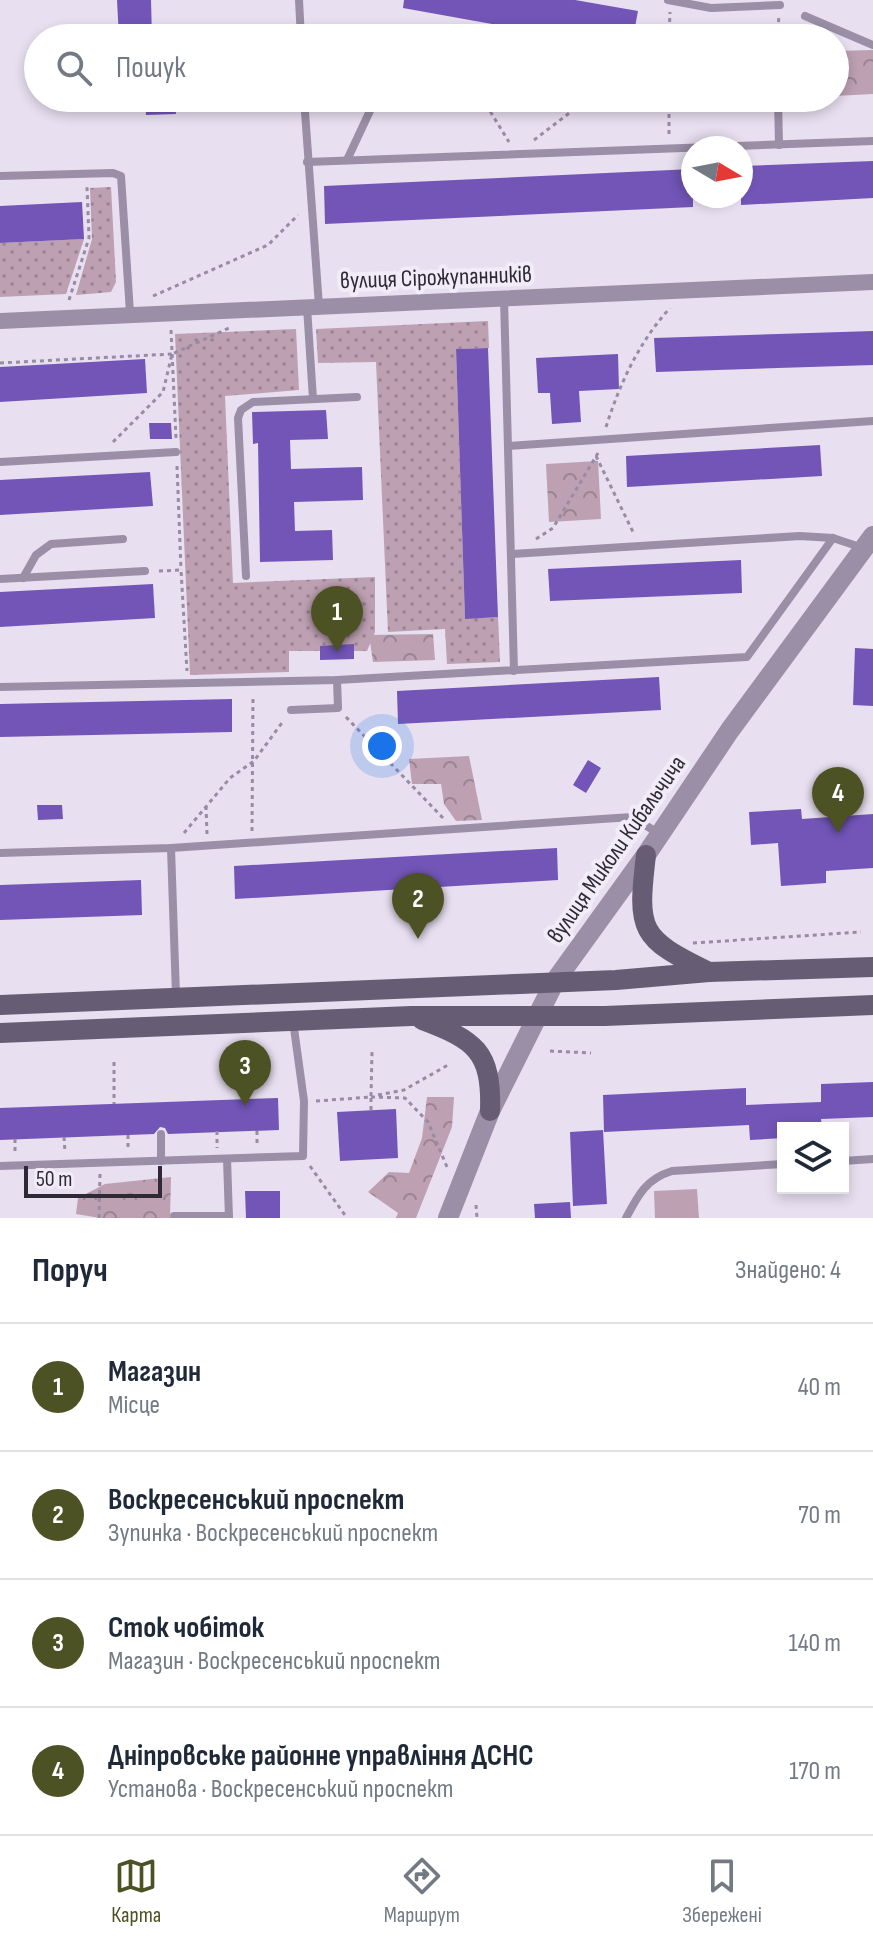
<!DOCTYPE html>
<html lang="uk">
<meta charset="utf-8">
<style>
:root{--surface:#fff;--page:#f6f6f7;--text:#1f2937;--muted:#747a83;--line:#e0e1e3;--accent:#4d5224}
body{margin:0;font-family:"Sofia Sans Condensed",sans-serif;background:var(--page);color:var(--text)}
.controls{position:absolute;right:24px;bottom:24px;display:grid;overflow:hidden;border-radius:0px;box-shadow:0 4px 12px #0003}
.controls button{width:72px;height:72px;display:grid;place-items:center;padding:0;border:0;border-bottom:2px solid var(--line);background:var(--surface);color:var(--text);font:40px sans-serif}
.compass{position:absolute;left:681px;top:136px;width:72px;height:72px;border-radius:50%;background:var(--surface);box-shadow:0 4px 12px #0003;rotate:100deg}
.scale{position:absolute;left:24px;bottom:20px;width:138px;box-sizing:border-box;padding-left:8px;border:4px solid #2e2a35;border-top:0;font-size:22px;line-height:28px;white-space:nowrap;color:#2e2a35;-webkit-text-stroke:6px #f2ebf8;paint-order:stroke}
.you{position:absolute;left:382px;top:746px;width:28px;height:28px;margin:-20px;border:6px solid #fff;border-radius:50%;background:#1a73e8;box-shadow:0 0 0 12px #1a73e833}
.badge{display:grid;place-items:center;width:52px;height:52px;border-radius:50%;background:var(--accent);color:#fff;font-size:26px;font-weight:700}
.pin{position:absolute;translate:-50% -66px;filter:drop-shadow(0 2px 4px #0008)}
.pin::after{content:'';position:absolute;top:42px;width:28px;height:24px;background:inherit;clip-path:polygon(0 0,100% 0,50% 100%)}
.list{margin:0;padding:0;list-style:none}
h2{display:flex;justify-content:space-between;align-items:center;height:104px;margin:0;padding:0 32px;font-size:34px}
h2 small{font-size:26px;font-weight:400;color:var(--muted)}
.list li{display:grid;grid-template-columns:52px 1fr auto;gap:24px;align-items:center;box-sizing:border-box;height:128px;padding:0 32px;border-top:2px solid var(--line)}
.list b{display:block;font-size:30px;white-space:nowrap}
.list p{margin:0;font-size:26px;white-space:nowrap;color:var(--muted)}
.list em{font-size:26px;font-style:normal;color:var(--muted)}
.icon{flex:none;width:44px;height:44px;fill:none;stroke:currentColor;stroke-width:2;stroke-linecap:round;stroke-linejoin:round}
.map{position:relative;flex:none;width:873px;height:1218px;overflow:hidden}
.search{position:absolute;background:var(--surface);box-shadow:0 4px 12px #0003;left:24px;right:24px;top:24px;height:88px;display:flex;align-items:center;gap:20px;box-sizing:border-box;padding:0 28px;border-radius:44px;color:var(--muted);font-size:30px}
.sheet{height:616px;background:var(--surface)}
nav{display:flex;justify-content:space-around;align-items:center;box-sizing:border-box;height:112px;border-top:2px solid var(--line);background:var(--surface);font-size:22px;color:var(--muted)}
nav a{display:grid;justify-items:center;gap:4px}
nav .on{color:var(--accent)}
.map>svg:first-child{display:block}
.grass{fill:url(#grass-dots)}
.forest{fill:url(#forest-crowns)}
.garden{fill:#bda0b2}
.building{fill:#7255b7}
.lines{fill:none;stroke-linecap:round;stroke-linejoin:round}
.path{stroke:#988ba6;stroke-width:3;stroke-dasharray:4 4;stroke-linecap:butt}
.service{stroke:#9a8fa6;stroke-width:8}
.minor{stroke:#9a8fa6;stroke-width:16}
.tertiary{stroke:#9a8fa6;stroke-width:20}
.primary{stroke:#665d75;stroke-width:20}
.labels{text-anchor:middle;stroke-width:8;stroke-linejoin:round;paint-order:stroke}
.street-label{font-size:24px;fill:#2e2a35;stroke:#f2ebf8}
</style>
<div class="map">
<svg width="873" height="1218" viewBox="0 0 873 1218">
<defs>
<pattern id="grass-dots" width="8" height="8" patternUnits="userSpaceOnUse" patternTransform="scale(2)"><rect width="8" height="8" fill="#bda0b2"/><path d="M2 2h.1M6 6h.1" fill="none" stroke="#9a8392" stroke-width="1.8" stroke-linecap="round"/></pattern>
<pattern id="forest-crowns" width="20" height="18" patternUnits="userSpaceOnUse" patternTransform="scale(2)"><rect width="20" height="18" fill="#bda0b2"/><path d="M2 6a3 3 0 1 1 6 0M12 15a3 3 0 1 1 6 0" fill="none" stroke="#9a8392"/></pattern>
</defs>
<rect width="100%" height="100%" fill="#e8dff0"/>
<g class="grass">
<polygon points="111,187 116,282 111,292 76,295 92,239 90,188"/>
<polygon points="84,239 66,294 0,297 0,243"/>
<polygon points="488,321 489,348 456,349 465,618 498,617 500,662 447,664 445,629 388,632 376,362 318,363 316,329"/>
<polygon points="296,329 299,390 225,396 233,583 375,577 375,632 367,651 289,651 289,672 190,675 175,334"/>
</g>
<g class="forest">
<polygon points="873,50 873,94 835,96 835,51"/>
<polygon points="598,461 601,519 549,522 546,464"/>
<polygon points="433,634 435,660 373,662 369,635"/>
<polygon points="469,756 482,820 456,821 444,804 441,784 412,784 409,759"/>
<polygon points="427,1097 454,1097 452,1127 416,1218 396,1218 398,1213 368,1192 389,1172 409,1173 422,1138"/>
<polygon points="171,1177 170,1218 100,1218 76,1214 78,1198 105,1184"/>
</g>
<polygon class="garden" points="697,1189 699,1218 655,1218 654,1191"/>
<g class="building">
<polygon points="117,0 151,0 152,38 119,38"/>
<polygon points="404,0 575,0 638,11 633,38 570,38 403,8"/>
<polygon points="145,98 175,98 176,114 146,115"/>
<polygon points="873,161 873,198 741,205 741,166"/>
<polygon points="693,169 693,207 325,224 324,186"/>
<polygon points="82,202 84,239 0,243 0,206"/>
<polygon points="873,331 873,365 656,372 654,338"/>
<polygon points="488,348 498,617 465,619 456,349"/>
<polygon points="618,354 619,389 579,391 581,422 552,424 550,393 538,393 536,358"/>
<polygon points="145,359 147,393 0,402 0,367"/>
<polygon points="326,410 328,439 290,440 291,469 362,467 363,500 294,502 295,531 332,530 333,560 260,562 258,443 253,444 252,412"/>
<polygon points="149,423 171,423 172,439 150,439"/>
<polygon points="820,445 822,476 627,487 626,456"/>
<polygon points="150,472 153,506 0,515 0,480"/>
<polygon points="741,560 742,593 550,601 548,569"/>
<polygon points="153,584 155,618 0,627 0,592"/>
<polygon points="354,644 354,659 320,660 320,646"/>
<polygon points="855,648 873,649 873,706 853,705"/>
<polygon points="659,677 661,710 398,724 397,691"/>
<polygon points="232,699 232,732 0,737 0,704"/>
<polygon points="588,760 601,768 586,793 573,785"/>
<polygon points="37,805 62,805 63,819 38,820"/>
<polygon points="801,809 802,819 873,814 873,868 826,871 826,883 781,886 778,843 751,845 749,812"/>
<polygon points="557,848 558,880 235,899 234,866"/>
<polygon points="141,880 142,915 0,920 0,885"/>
<polygon points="873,1082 873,1117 821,1119 822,1128 783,1128 783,1138 750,1140 749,1125 604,1132 603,1095 746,1088 746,1105 821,1102 821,1084"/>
<polygon points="278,1098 279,1130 168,1134 165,1128 160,1127 154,1134 0,1140 0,1108"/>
<polygon points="396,1109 398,1158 340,1161 337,1112"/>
<polygon points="603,1130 607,1204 573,1206 570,1132"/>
<polygon points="245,1191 280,1191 280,1218 246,1218"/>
<polygon points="570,1202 571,1218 535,1218 534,1204"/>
</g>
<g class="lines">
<g class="path">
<polyline points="669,38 670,12"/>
<polyline points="777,38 779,16"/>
<polyline points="482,98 509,142"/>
<polyline points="669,134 669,98"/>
<polyline points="534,140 589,98"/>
<polyline points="153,296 268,245 298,215"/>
<polyline points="69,300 89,238 87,187"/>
<polyline points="171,330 176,438"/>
<polyline points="0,363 172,354"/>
<path d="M606,427C620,383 639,342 670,308"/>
<polyline points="113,442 163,392 172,354 229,328"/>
<polyline points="596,456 633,532"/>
<polyline points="177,466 181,570"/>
<polyline points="536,539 553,528 598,453"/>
<polyline points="159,571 181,570 187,671"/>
<polyline points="346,717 443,818"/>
<polyline points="206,806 207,834"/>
<polyline points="252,831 253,695"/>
<polyline points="184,833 230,778 254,761 284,720"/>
<polyline points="693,943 861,932"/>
<polyline points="550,1051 591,1053"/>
<polyline points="114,1062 114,1104"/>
<polyline points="378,1095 404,1090 448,1065"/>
<polyline points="371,1097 405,1098 428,1122 447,1167"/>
<polyline points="316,1101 371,1097 372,1052"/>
<polyline points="371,1110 371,1097"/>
<polyline points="217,1131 217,1148"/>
<polyline points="257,1131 257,1146"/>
<polyline points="128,1135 128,1150"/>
<polyline points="64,1137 65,1152"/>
<polyline points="15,1139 15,1154"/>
<polyline points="310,1166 347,1218"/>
<polyline points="476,1205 477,1218"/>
<polyline points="99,1218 100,1174"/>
</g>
<g class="service">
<polyline points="299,0 301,38"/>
<polyline points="668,0 711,8 780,5"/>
<polyline points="805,16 873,45"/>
<polyline points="304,98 319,306"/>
<polyline points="778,98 779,145"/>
<polyline points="347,160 376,98"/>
<polyline points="307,162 873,141"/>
<polyline points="0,176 113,173 121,176 130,313"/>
<polyline points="504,299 514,671"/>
<polyline points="307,307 313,399"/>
<polyline points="508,446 873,421"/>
<polyline points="0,462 176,452"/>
<polyline points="512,554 800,536 833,538 863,548"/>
<polyline points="246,576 238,418 241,410 253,402 357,397"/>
<polyline points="23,578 36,555 51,544 123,539"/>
<polyline points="0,579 145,571"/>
<polyline points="0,687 337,680 747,657 833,538"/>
<polyline points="291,710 338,708 337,680"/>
<polyline points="171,848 176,995"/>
<polyline points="0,853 171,848 632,817 658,833"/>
<polyline points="227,1159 229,1218"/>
<polyline points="161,1161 161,1134"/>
<polyline points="843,1161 873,1159"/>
<polyline points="0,1166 303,1156 304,1101 293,1021"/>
<polyline points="174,1216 229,1216"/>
<path d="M626,1218C638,1195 646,1179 672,1171L783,1164"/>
</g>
<polyline class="minor" points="0,321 873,282"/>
<polyline class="tertiary" points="448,1218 490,1111 555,981 646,855 730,730 873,536"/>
<g class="primary">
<path d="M646,855C637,931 639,938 709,972"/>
<polyline points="0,1005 616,980 709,972 873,967"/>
<path d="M422,1020C475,1040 492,1051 490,1111"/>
<polyline points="0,1033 411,1016 605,1016 873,1005"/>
</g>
</g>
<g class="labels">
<g class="street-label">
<text transform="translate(436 277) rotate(-2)" y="8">вулиця Сірожупанників</text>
<text transform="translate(616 849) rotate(-55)" y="8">вулиця Миколи Кибальчича</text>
</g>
</g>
</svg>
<div class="controls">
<button><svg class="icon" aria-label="layers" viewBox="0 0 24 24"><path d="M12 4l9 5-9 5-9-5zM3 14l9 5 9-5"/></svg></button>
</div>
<svg class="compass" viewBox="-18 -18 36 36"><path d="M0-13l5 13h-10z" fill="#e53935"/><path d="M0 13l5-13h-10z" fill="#747a83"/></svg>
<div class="scale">50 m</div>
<div class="you"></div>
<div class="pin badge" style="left:337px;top:652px">1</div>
<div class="pin badge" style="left:418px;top:939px">2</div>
<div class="pin badge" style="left:245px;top:1106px">3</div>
<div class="pin badge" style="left:838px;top:833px">4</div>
<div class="search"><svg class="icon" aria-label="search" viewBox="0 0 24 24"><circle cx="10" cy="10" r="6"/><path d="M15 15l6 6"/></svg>Пошук</div>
</div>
<section class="sheet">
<h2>Поруч<small>Знайдено: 4</small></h2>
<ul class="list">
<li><span class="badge">1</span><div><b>Магазин</b><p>Місце</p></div><em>40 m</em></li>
<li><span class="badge">2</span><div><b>Воскресенський проспект</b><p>Зупинка · Воскресенський проспект</p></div><em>70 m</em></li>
<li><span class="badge">3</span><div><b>Сток чобіток</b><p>Магазин · Воскресенський проспект</p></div><em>140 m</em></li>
<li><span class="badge">4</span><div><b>Дніпровське районне управління ДСНС</b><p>Установа · Воскресенський проспект</p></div><em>170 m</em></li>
</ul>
</section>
<nav>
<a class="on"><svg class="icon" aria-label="map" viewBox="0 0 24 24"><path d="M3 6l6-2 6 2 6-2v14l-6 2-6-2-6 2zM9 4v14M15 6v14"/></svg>Карта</a>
<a><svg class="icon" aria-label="directions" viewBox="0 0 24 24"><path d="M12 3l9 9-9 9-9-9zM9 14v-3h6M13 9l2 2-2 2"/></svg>Маршрут</a>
<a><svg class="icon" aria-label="saved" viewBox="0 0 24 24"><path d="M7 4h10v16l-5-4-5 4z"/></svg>Збережені</a>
</nav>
